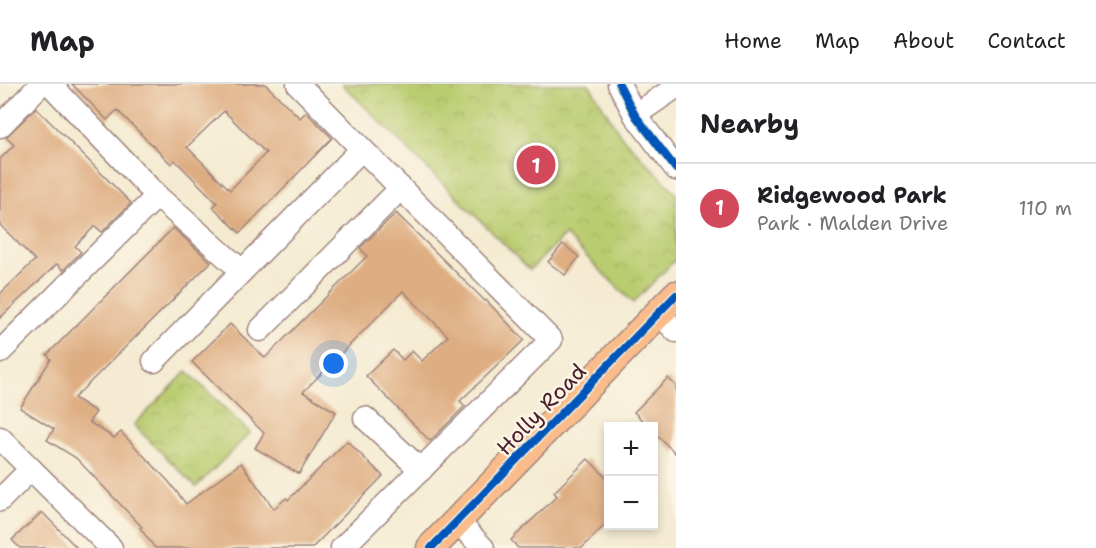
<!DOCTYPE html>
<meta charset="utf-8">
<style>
:root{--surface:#fff;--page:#f6f6f6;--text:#202124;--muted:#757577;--line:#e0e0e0;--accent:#d1495b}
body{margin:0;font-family:"Shantell Sans",sans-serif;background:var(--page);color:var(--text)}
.controls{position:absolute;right:18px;bottom:18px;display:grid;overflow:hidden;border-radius:0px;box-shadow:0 3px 9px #0003}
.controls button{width:54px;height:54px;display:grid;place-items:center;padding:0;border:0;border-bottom:2px solid var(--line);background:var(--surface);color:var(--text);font:30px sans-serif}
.you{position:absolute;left:334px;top:280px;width:21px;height:21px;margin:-15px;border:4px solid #fff;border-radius:50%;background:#1a73e8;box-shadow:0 0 0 9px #1a73e833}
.badge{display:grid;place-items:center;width:39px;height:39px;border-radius:50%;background:var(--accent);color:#fff;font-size:20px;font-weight:700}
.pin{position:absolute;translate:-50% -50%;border:3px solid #fff;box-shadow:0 2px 6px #0006}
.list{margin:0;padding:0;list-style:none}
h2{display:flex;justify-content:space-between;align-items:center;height:78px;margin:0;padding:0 24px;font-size:26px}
h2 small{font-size:20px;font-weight:400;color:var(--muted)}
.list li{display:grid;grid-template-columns:39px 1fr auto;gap:18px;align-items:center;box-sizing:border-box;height:90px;padding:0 24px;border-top:2px solid var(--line)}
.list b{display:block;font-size:22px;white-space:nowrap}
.list p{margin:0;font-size:20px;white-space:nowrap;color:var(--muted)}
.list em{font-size:20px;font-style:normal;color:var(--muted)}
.map{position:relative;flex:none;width:676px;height:464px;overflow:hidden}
header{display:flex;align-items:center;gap:36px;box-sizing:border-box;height:84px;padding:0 30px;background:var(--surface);border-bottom:2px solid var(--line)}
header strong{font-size:28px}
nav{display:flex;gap:33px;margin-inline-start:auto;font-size:21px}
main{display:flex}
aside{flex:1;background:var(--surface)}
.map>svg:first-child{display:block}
.park{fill:url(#park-crowns);stroke:#82764d;stroke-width:1.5}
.building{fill:#dead82;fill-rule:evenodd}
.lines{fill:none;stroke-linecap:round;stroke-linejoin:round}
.minor-casing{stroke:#9f857e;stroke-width:25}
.major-casing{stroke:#9f857e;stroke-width:31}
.minor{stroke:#fff;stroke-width:22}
.major{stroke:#f9bc8a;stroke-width:28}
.cycleway-casing{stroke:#fcf5e5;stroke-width:11}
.cycleway{stroke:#0057b8;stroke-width:8}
.labels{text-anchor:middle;stroke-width:5;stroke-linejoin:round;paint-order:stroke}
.street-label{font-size:22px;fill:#4a1f2b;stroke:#fcf5e5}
</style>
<header>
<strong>Map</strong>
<nav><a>Home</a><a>Map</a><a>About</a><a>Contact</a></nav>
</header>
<main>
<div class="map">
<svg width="676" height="464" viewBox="0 0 676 464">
<defs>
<pattern id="park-crowns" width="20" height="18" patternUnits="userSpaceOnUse" patternTransform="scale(1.5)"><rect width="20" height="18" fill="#b9cc6f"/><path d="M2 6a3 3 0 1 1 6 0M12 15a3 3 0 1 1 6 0" fill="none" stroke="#a1af60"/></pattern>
</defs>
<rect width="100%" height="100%" fill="#fcf5e5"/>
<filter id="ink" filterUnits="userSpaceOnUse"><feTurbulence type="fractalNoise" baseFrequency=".0167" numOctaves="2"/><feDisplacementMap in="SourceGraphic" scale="12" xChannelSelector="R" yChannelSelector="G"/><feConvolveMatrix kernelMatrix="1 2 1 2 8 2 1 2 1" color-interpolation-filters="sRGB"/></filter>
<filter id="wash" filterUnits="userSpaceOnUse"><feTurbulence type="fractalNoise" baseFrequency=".008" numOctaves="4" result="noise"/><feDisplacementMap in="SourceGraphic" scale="24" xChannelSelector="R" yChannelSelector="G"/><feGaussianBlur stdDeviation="1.35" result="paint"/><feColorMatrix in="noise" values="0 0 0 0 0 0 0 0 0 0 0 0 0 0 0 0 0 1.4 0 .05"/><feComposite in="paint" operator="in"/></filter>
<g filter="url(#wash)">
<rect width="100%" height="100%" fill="#f4ebd2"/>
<g class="park">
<polygon points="342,0 589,0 621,52 676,109 676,175 633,219 565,151 530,186"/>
<polygon points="187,287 250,349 196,403 134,341"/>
</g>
<g id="blocks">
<g class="building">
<path d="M72,0H265L300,34L306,28L332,54L240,149L213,123L217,119L175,76L171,80L117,26L107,36ZM224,27L266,69L230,106L187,63Z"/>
<polygon points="36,24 131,119 102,148 95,142 75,162 81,168 63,186 57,180 0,234 0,210 35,176 0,141 0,75 14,61 6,53"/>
<polygon points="396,129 485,217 486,216 524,256 460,317 465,322 430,357 366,292 393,266 403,276 412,267 422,277 448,252 403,207 303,308 336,328 299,390 255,364 264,349 192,278 230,240 265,274 367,172 360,164"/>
<polygon points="173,144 211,178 74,314 96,328 89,338 114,354 121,348 169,398 186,420 241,379 274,425 286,414 288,416 347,357 383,392 312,464 155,464 140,444 142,443 76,374 47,356 54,345 20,324 51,275 47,271"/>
<polygon points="563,160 579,173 565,191 548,178"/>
<polygon points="668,294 676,302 676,370 654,348 654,342 648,342 634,328"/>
<polygon points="588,375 609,396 609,437 582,464 518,464 511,456 557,412 554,408"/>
<polygon points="42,428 77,464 20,464 12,456"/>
</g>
</g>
</g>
<g filter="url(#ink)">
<use href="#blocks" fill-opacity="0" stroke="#9f857e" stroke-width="1.5"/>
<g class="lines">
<g class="minor-casing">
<g id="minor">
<polyline points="619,0 635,31 676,85"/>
<polyline points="635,31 676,3"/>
<polyline points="0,42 41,0"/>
<polyline points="157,112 242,187"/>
<polyline points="659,229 676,247"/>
<polyline points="260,246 401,104"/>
<polyline points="0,268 157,112 50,0"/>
<polyline points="154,277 362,65 298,0"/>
<polyline points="365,334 421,386"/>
<polyline points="0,354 31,385 0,416"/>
<polyline points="31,385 111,464"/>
<polyline points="457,437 483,464"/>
<polyline points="342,464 551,256 362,65"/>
</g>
</g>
<g class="major-casing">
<polyline id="major" points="431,464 676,211"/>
</g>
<use href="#minor" class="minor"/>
<use href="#major" class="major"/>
<g class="cycleway-casing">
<g id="cycleway">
<polyline points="619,0 635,31 676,85"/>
<polyline points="431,464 676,211"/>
</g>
</g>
<use href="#cycleway" class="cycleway"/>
</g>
</g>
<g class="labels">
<g class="street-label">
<text transform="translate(541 325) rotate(-46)" y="8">Holly Road</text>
</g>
</g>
</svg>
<div class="controls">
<button>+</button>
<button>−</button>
</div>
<div class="you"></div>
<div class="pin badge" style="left:536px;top:81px">1</div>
</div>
<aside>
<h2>Nearby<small></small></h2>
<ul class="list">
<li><span class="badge">1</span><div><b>Ridgewood Park</b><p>Park · Malden Drive</p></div><em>110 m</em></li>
</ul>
</aside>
</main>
